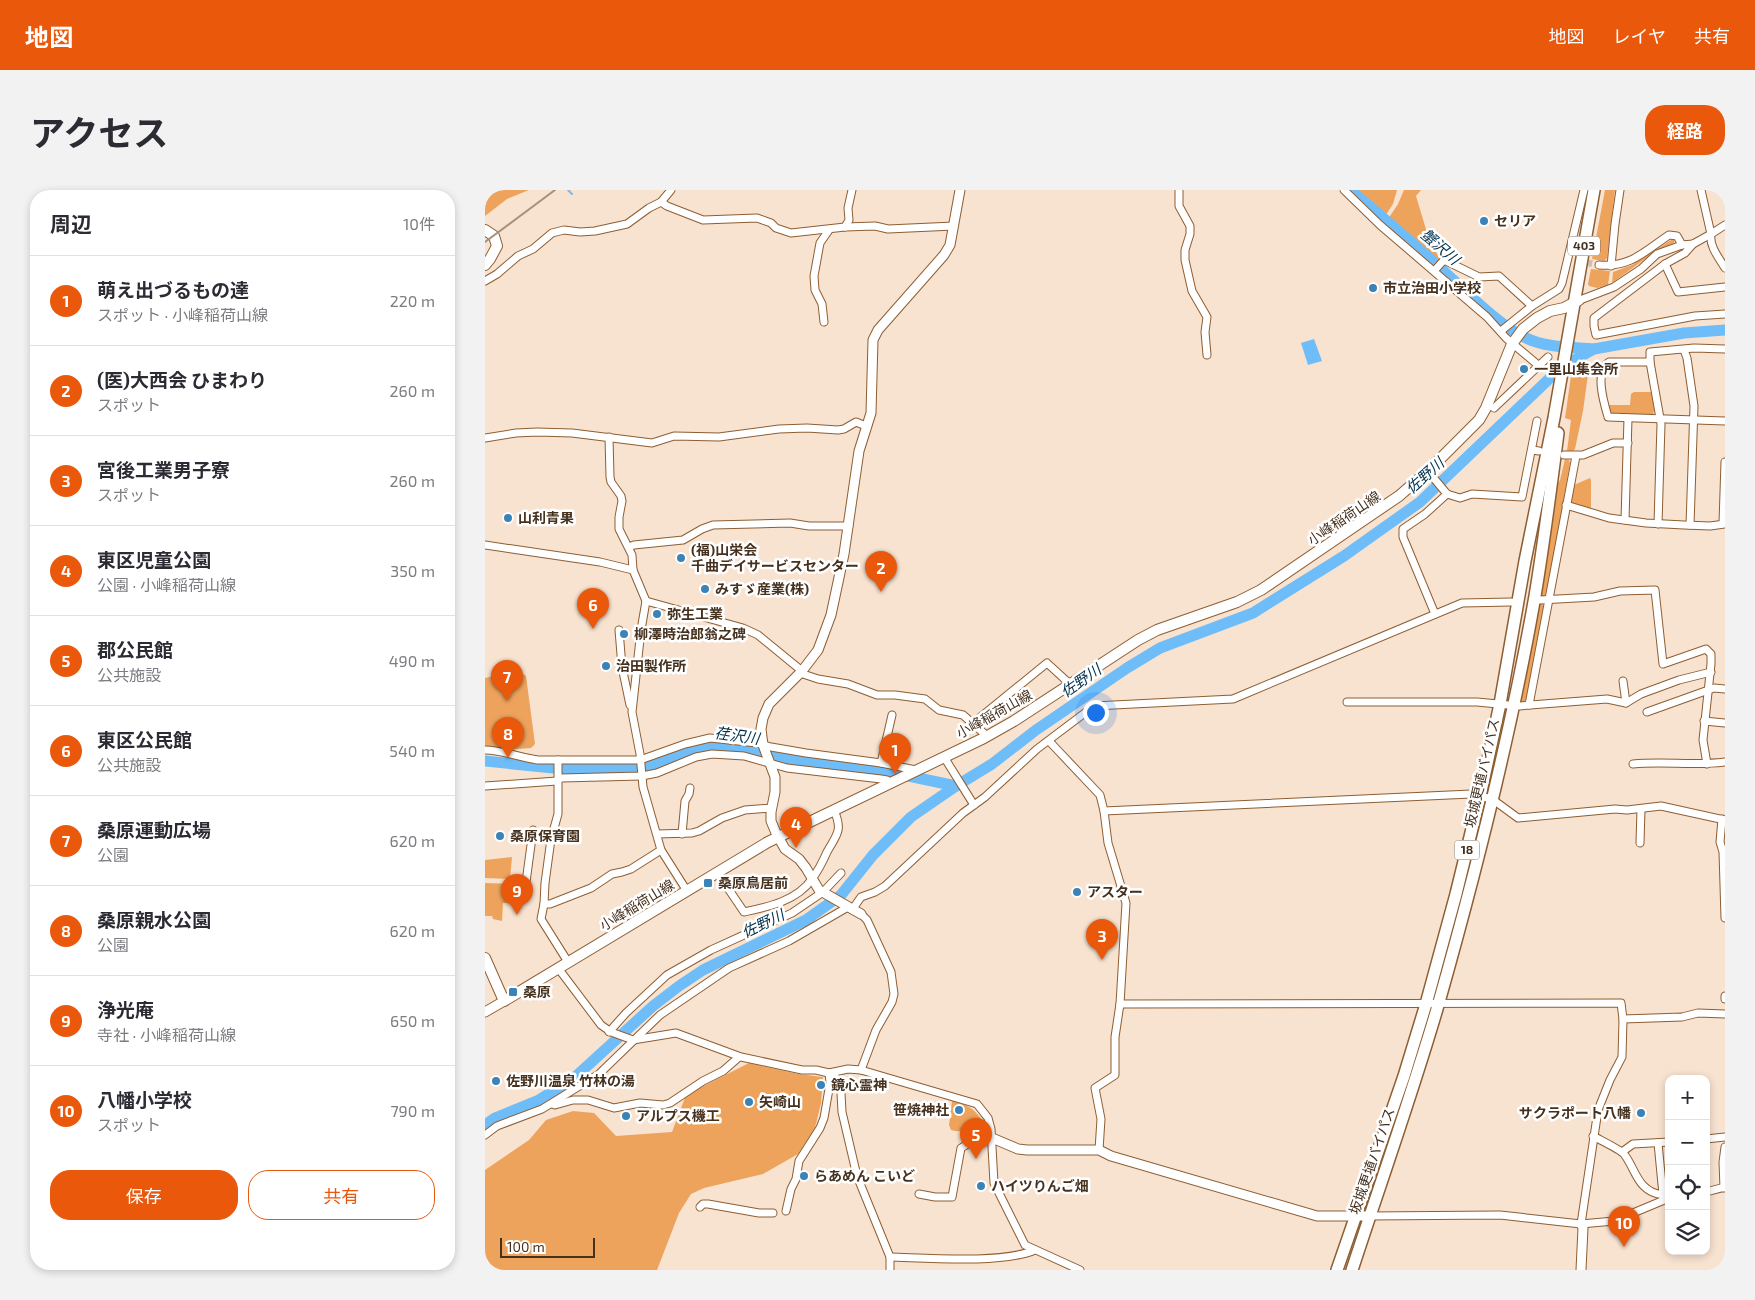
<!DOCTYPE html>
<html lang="ja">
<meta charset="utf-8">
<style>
:root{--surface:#fff;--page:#f2f2f3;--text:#2b2b33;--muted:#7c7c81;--line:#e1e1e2;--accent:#ea580c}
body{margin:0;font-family:"Exo 2","Noto Sans JP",sans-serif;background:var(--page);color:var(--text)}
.controls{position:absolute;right:15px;bottom:15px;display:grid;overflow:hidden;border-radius:10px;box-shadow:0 2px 8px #0003}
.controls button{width:45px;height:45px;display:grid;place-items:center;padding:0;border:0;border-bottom:1px solid var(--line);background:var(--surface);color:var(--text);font:25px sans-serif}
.scale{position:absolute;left:15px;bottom:12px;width:95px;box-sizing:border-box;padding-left:5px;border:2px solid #46311e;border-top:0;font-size:14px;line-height:18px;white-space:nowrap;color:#46311e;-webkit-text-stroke:4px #fff;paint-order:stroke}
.you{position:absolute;left:610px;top:522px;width:18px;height:18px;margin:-12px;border:4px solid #fff;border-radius:50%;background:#1a73e8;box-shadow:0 0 0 8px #1a73e833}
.badge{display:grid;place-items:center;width:32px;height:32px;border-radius:50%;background:var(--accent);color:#fff;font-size:16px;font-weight:700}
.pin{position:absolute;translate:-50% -41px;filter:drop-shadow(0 1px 2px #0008)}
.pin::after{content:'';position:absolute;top:26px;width:18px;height:15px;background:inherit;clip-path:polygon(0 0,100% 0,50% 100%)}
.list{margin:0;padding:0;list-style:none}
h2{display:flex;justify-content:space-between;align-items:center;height:65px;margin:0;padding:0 20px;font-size:21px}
h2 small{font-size:16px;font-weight:400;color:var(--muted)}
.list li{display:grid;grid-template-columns:32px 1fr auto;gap:15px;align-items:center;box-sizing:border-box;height:90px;padding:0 20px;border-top:1px solid var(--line)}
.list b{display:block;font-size:19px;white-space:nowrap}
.list p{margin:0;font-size:16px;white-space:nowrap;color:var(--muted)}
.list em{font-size:16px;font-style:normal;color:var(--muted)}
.actions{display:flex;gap:10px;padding:15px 20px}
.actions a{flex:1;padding:11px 0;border:1px solid var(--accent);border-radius:20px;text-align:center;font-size:18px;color:var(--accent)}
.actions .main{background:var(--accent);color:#fff}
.icon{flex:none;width:28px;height:28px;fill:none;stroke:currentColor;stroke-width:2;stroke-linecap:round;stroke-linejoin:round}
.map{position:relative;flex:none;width:1240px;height:1080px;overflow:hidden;border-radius:20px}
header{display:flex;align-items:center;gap:30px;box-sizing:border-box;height:70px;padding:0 25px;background:var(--accent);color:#fff}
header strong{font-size:24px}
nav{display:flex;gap:28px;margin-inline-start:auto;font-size:18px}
.intro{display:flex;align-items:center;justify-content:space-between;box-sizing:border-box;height:120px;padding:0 30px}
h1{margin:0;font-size:35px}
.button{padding:12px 22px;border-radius:20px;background:var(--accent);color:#fff;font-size:18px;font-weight:700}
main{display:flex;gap:30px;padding:0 30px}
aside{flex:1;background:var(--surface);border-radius:20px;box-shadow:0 2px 8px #0003}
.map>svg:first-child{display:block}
.green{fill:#eea35d}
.water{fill:#6ebdf8}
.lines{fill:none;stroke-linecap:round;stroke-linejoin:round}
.stream{stroke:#6ebdf8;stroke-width:2}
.river{stroke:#6ebdf8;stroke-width:11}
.minor-tunnel{stroke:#d4bfac;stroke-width:7;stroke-dasharray:7 3.5;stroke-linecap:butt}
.minor-casing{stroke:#8d5e33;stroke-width:9}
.tertiary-casing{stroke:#8d5e33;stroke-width:11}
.secondary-casing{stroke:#8d5e33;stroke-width:12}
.trunk-casing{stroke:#8d5e33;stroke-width:14}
.minor{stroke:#fff;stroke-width:7}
.tertiary{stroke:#fff;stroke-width:9}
.secondary{stroke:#fff;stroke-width:10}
.trunk{stroke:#fff;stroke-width:11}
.rail{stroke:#a7917f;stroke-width:2}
.poi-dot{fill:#3983b7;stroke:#fff;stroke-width:2}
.labels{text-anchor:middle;stroke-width:5;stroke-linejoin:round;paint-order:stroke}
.shield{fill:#fff;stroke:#7e6f62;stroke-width:1}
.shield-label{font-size:12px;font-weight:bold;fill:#46311e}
.poi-label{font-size:14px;font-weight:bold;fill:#46311e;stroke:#fff;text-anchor:start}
.street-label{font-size:14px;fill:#46311e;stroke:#fff}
.water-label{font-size:15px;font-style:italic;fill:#01304c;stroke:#fff}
</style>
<header>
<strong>地図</strong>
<nav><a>地図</a><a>レイヤ</a><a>共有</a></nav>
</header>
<div class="intro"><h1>アクセス</h1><a class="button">経路</a></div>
<main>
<aside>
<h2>周辺<small>10件</small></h2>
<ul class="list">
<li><span class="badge">1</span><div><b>萌え出づるもの達</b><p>スポット · 小峰稲荷山線</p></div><em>220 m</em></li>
<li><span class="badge">2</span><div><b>(医)大西会 ひまわり</b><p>スポット</p></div><em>260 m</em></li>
<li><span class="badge">3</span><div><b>宮後工業男子寮</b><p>スポット</p></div><em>260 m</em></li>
<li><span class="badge">4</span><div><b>東区児童公園</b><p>公園 · 小峰稲荷山線</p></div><em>350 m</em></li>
<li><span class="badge">5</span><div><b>郡公民館</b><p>公共施設</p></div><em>490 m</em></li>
<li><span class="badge">6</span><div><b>東区公民館</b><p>公共施設</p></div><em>540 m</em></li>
<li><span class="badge">7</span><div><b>桑原運動広場</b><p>公園</p></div><em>620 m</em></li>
<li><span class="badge">8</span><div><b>桑原親水公園</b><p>公園</p></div><em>620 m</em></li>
<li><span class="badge">9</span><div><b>浄光庵</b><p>寺社 · 小峰稲荷山線</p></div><em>650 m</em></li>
<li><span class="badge">10</span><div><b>八幡小学校</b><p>スポット</p></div><em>790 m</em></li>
</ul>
<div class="actions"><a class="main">保存</a><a>共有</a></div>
</aside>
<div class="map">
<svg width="1240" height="1080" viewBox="0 0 1240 1080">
<rect width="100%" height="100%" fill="#f8e2d0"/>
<g class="green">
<polygon points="0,0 44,0 22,9 0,26"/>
<polygon points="870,0 912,0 908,14 900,26"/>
<polygon points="919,0 936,0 931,6 943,46 946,47 948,59 955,67 953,72 903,29 913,14"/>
<polygon points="1120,0 1130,0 1122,68 1119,71 1107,69"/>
<polygon points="1186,50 1189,50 1189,53 1174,59 1127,93 1128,82 1147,75"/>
<polygon points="1106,79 1125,81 1123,95 1112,98 1104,96 1103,94"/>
<polygon points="1104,177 1098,221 1090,259 1087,262 1082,261 1086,230 1080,228 1086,186"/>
<polygon points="1149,202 1168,202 1170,215 1168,226 1125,224 1123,215 1145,215 1146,204"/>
<polygon points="1080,269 1084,270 1085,273 1062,403 1058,407 1054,407 1070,298 1075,290"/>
<polygon points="1105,288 1106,290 1106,320 1086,313 1089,295"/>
<polygon points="1053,413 1057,413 1059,418 1042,508 1039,512 1036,512 1034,510"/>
<polygon points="34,481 41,486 50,554 46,558 19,560 0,557 0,488"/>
<polygon points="27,667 25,689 0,688 0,670"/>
<polygon points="0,693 38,694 38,701 31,702 31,713 18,713 17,731 8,729 7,726 0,726"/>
<polygon points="264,873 313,884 338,887 336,913 330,938 313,964 278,984 219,998 206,1004 194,1023 172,1080 0,1080 0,980 44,950 61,930 88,921 109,923 131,946 187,942 201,905"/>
<path d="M467,911C481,915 488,917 496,929C491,941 477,943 466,940L464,935Z"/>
</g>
<polygon class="water" points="829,149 837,171 823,175 816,153"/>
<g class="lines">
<polyline class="stream" points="83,0 87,4"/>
<g class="river">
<path d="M865,0C899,28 932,57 964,86C986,106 1015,136 1041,148C1062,158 1088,157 1109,159"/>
<polyline points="0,571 78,579 149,579 162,577 215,558 232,556 251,557 290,567 414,584 471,596"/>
<polyline points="0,935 10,928 54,910 89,888 168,816 194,796 218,780 321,730 356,705 388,665 426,627 471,596 507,574 551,540 642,478 675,458 768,423 859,366 935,312 1065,188 1089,170 1109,159 1199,143 1240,140"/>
</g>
<polyline class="minor-tunnel" points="1090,70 1114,75"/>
<g class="minor-casing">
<g id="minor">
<polyline points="694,0 694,16 705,36 705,44 700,60 700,70 707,101 722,127 720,142 722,165"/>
<polyline points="859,0 895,35 1002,127 1021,148 1053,175"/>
<path d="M1216,0L1226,44C1224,56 1234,68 1240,78"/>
<polyline points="176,12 182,16 218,30 272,28 286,33 291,38 306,43 360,37 390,36 403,39 469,36"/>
<polyline points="360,37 364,30 363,18 367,0"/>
<polyline points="1208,54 1200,63 1180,74 1109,128 1109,136 1111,145 1210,126 1240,124"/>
<polyline points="1180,74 1193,102 1240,97"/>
<path d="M1114,75C1145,78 1160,61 1184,45L1192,46L1197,55"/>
<polyline points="1126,76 1130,34 1135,0"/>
<polyline points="949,81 959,70 994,87 1014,86 1047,116"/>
<polyline points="0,91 12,84 33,66 48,59 67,43 79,40 95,42 110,41 142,34 164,18 176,12 186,0"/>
<polyline points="1095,110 1129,97 1156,79 1172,64 1197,55 1208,54 1226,44 1240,35"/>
<polyline points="339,132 337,114 330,100 329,86 335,53 344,40"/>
<polyline points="1016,141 1047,116 1074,99 1077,93 1099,0"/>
<path d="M1240,159L1209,158L1165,162V172H1124C1109,181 1119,213 1123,227L1240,231"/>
<polyline points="1199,160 1202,168 1209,216 1205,335"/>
<polyline points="1165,172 1176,234 1173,334"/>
<polyline points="1009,218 1063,167"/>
<polyline points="124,247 125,287 126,292 136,306 137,311 134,327 134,339 147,365 148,380 161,411 156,440 147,522 155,564 158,597 176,660 202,701"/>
<polyline points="0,248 31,243 52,242 87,243 167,253 189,246 234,247 294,239 322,238 353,240 359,239 371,232 381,236"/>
<polyline points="1047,260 1054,261"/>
<polyline points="1079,265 1098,265 1128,253 1143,253"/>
<polyline points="944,280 947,286 962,304"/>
<polyline points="962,304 975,308 987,304 1037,307 1052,231"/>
<polyline points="1081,315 1124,328 1161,333 1199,335 1225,336 1240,334"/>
<polyline points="1140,330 1143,228"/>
<polyline points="1238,333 1240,272"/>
<polyline points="0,355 115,372 148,380"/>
<polyline points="144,357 149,355 198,350 217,339 228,335 305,333 324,336 364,336"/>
<polyline points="1055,410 1109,407 1135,401 1170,400 1178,474 1221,459 1226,464 1226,474 1218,550 1222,574"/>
<polyline points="161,411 258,438 273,445 317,481"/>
<polyline points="950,424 918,347 918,339 940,324 962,304"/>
<polyline points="134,440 137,477 145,515"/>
<polyline points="315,483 333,489 363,494 392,505 410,505 440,509 454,520 478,525 502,546"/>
<polyline points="1138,491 1141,513"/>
<polyline points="862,512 992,512 1034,516 1122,509 1141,513 1156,504 1194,490 1226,482"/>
<polyline points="1044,515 1091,266"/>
<polyline points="1162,522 1229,498 1240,499"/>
<polyline points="1219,531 1240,533"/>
<polyline points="487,534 562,473 586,495"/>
<polyline points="564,551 615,605 619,621 623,653 641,713 635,814"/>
<path d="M0,560C18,560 35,568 53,570H155L200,554L225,548L272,553L286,557L321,563L396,573L431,580"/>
<polyline points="459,567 489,615"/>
<polyline points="396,573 407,525"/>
<path d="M1148,574C1179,571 1209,576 1240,572"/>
<polyline points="0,596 72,591 76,588 157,586 172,583 211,567 227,564 259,566 302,578 396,589 402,590 404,594"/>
<polyline points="619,621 986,604 1007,609 1033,628 1130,619 1142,620 1176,616 1240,630"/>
<polyline points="1237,629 1235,652 1238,662 1240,728"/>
<polyline points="172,644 207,643 214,641 237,628 260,620 287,618"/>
<polyline points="197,644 200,611 204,604 205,598"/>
<polyline points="1155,653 1156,619"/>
<path d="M232,682L259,722C283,717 312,711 327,689C333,681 338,671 342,662C352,644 358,641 349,620"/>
<polyline points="41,692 48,640"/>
<polyline points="59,714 60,693 66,649 73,624 73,570"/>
<polyline points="367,720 376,707 390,702 400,696 478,623 500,607 552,559 609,516 748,509 977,413 1026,412"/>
<polyline points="83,772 56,729 59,714 65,714 106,698 127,684 137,682 146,679 176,660"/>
<polyline points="73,778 116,835 126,842 148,850 191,843 256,867 317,880 331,880 344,883 363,879 376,880 492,914 503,928 506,939 509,993 540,1055 595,1080"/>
<polyline points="1240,806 1240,809"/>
<polyline points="1138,829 1197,827 1213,823 1240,824"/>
<polyline points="124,842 141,823 182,785 226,760 307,723 338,702 356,683"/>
<polyline points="376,880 391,840 407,812 409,804 406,782 382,730 376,724"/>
<polyline points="349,883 356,903 357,922 372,986 405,1067 405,1080"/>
<polyline points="67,914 70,915 88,910 103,910 129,918 155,913 178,915 185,913 218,891 238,881 254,867"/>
<polyline points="0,945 12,936 57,919 114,884 175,825 244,778 304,751 363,717"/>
<path d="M1108,946C1115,950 1136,960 1139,964C1151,979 1152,1002 1178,1005L1180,1009"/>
<polyline points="1221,949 1240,947"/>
<polyline points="1173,953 1178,1005"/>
<polyline points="614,960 616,929 610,898 630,885 630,847 635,814 1136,813 1138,829 1137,867 1125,890 1113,920 1096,1034"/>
<polyline points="1137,962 1148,954 1184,952"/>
<polyline points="1239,998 1238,972 1240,957"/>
<polyline points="1221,1002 1240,997"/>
<polyline points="434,1004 450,1007 467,1007 476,958 486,952 507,948"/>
<polyline points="215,1017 218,1014 223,1014 274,1023 288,1023"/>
<polyline points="301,1021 306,999 311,989 314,971 335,938 339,928 345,893 344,883"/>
<polyline points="884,1026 1015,1025 1096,1034 1129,1031 1184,1008"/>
<path d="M405,1067C442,1068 517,1074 550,1060"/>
</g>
</g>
<g class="tertiary-casing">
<g id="tertiary">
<polyline points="376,724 334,700 321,678 314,669 300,659 291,643 286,631 286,622 290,602 290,587 278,555 276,539 278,528 284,514 317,481 333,460 346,425 359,364 374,261 386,223 388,150 393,140 459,65 465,55 475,0"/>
<polyline points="0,822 19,811"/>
<polyline points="507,948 533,959 542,960 614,960 626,966 832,1026 884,1026"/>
<polyline points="1096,1080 1098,1038 1096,1034"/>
</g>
</g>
<g class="secondary-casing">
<g id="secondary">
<polyline points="0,40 9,46 12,56 5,69 0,75"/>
<polyline points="0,768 19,811 283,652 499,548 529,531 653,450 672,440 752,412 776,400 914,306 944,280 994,230 1001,218 1027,154 1038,139 1052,128 1065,121 1079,118 1094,110"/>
</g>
</g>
<g class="trunk-casing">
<g id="trunk">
<polyline points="852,1080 919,886 941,814 971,704 995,606 1015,514 1040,371 1069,228 1109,0"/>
<path d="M867,1080C896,991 928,902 954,812C992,678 1026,543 1050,406C1059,352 1066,297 1073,243"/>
</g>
</g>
<use href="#minor" class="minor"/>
<use href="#tertiary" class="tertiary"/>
<use href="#secondary" class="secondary"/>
<use href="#trunk" class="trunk"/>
<polyline class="rail" points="0,52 70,0"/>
</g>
<g class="poi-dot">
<circle cx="999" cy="31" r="5"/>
<circle cx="888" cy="98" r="5"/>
<circle cx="1039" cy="179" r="5"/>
<circle cx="23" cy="328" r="5"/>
<circle cx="196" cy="368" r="5"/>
<circle cx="220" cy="399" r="5"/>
<circle cx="172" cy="424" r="5"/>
<circle cx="139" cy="444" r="5"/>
<circle cx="121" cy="476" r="5"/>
<circle cx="15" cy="646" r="5"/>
<rect x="218" y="688" width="10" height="10" rx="2.5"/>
<circle cx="592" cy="702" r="5"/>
<rect x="23" y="797" width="10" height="10" rx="2.5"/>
<circle cx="11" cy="891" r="5"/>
<circle cx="336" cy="895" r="5"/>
<circle cx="264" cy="912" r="5"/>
<circle cx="474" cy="920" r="5"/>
<circle cx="1156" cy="923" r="5"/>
<circle cx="141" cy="926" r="5"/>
<circle cx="319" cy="986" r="5"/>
<circle cx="496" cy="996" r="5"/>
</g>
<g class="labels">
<g class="shield">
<rect x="1083" y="46.5" width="32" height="19" rx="4"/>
<rect x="969.5" y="650.5" width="25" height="19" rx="4"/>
</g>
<g class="shield-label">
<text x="1099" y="60">403</text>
<text x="982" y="664">18</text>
</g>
<g class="poi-label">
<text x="1009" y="36">セリア</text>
<text x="898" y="103">市立治田小学校</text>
<text x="1049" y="184">一里山集会所</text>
<text x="33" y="333">山利青果</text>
<text x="206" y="365">(福)山栄会<tspan x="206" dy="16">千曲デイサービスセンター</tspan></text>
<text x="230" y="404">みすゞ産業(株)</text>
<text x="182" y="429">弥生工業</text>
<text x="149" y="449">柳澤時治郎翁之碑</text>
<text x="131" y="481">治田製作所</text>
<text x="25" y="651">桑原保育園</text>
<text x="233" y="698">桑原鳥居前</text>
<text x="602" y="707">アスター</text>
<text x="38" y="807">桑原</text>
<text x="21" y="896">佐野川温泉 竹林の湯</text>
<text x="346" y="900">鏡心霊神</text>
<text x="274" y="917">矢崎山</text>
<text x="464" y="925" text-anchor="end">笹焼神社</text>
<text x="1146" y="928" text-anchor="end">サクラポート八幡</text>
<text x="151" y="931">アルプス機工</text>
<text x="329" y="991">らあめん こいど</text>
<text x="506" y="1001">ハイツりんご畑</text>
</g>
<g class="street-label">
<text transform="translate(859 328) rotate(-34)" y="5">小峰稲荷山線</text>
<text transform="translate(509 524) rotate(-29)" y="5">小峰稲荷山線</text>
<text transform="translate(997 583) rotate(-77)" y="5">坂城更埴バイパス</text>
<text transform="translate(152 715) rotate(-31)" y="5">小峰稲荷山線</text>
<text transform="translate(887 971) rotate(-71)" y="5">坂城更埴バイパス</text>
</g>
<g class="water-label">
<text transform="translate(955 57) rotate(41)" y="5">蟹沢川</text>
<text transform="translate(940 286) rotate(-42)" y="5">佐野川</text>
<text transform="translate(596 491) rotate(-35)" y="5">佐野川</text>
<text transform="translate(252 546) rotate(8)" y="5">荏沢川</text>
<text transform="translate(278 734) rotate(-26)" y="5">佐野川</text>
</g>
</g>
</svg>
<div class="controls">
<button>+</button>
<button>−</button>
<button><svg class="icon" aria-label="locate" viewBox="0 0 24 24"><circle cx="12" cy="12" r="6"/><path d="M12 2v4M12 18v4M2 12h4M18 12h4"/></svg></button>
<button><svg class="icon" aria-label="layers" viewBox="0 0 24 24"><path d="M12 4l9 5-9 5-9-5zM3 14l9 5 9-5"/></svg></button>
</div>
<div class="scale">100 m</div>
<div class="you"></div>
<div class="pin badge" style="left:410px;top:584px">1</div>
<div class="pin badge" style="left:396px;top:402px">2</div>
<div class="pin badge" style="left:617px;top:770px">3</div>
<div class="pin badge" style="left:311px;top:658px">4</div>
<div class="pin badge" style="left:491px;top:969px">5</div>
<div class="pin badge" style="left:108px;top:439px">6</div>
<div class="pin badge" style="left:22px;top:511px">7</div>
<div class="pin badge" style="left:23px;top:568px">8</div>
<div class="pin badge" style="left:32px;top:725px">9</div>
<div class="pin badge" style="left:1139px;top:1057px">10</div>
</div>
</main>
